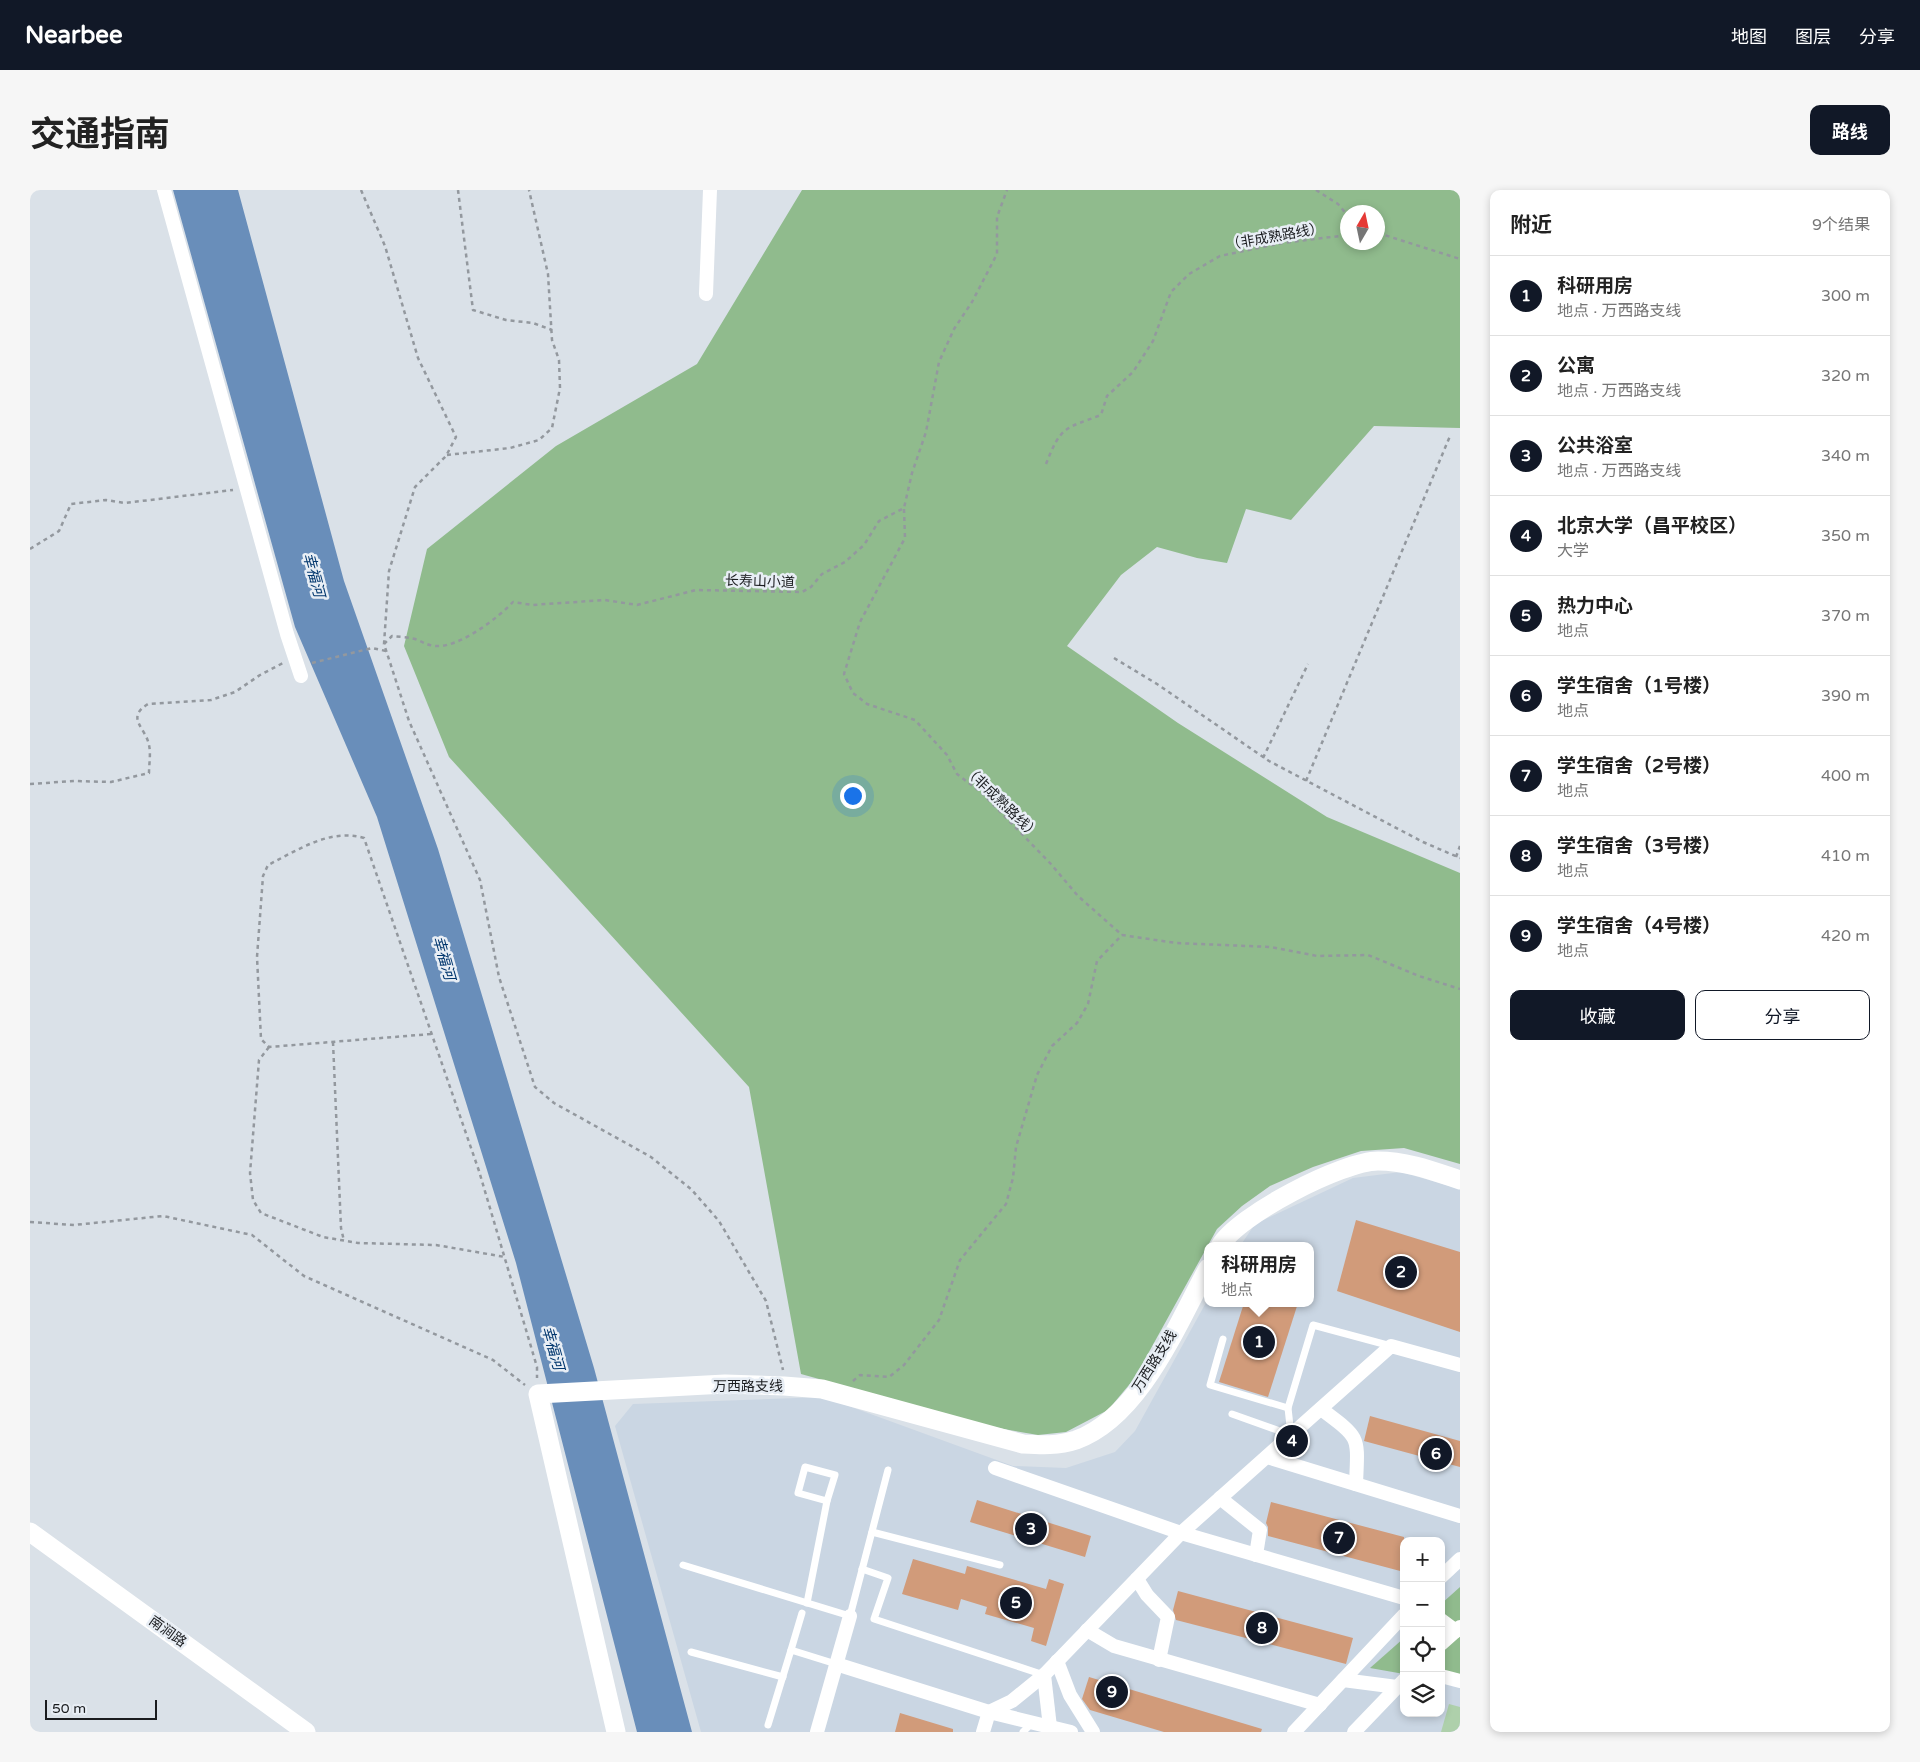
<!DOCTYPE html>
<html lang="zh">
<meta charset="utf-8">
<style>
:root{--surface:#fff;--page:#f6f6f6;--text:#222;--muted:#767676;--line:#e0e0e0;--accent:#111827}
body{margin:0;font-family:"Varela Round","Noto Sans SC",sans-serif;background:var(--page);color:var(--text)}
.controls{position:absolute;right:15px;bottom:15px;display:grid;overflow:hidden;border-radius:10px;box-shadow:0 2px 8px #0003}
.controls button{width:45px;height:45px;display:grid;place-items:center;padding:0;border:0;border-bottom:1px solid var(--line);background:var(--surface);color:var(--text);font:25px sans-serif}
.compass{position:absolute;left:1310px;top:15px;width:45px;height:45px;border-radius:50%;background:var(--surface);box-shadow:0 2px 8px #0003;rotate:9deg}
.scale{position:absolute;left:15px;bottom:12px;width:112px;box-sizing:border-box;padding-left:5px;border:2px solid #1a1c1f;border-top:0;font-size:14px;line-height:18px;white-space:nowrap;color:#1a1c1f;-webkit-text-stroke:4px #e8eef5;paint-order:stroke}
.you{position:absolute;left:822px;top:605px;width:18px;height:18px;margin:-12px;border:4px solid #fff;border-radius:50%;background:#1a73e8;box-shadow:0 0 0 8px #1a73e833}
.badge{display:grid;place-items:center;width:32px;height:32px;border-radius:50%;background:var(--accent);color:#fff;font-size:16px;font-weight:700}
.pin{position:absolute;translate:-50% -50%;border:2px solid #fff;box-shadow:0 1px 5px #0006}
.popup{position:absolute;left:1174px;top:1052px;width:110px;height:65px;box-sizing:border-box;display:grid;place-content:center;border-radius:10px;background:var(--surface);filter:drop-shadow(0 1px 4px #0005);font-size:16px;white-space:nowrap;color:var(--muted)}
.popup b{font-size:19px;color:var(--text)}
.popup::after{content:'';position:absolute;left:50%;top:100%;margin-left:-10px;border:10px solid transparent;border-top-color:var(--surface)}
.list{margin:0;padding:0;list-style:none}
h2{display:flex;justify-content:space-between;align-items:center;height:65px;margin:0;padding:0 20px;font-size:21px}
h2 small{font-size:16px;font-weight:400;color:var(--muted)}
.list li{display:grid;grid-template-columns:32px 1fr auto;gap:15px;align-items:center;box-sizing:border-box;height:80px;padding:0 20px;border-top:1px solid var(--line)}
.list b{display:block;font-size:19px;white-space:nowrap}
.list p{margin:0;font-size:16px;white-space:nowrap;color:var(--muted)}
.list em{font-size:16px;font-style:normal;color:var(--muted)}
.actions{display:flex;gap:10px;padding:15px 20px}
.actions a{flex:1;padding:11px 0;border:1px solid var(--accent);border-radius:10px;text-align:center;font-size:18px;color:var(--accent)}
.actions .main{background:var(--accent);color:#fff}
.icon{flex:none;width:28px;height:28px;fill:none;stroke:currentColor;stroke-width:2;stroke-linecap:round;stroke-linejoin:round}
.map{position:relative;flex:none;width:1430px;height:1542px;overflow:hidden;border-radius:10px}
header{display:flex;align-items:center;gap:30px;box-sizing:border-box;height:70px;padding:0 25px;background:var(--accent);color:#fff}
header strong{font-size:24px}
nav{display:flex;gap:28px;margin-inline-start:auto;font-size:18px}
.intro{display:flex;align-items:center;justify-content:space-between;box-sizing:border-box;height:120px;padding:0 30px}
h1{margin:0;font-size:35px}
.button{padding:12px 22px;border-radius:10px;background:var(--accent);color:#fff;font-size:18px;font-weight:700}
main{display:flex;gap:30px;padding:0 30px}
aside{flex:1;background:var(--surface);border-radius:10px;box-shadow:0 2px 8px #0003}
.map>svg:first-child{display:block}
.built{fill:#cad6e3;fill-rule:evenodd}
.green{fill:#aed0ab}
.forest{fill:#90bb8d;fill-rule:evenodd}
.water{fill:#698eba}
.building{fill:#d19b7a}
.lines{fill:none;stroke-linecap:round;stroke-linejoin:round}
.path{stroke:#93989e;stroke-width:2.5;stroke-dasharray:4 4;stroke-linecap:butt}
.lane{stroke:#fff;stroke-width:7}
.street{stroke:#fff;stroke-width:14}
.secondary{stroke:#fff;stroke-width:19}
.labels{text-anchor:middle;stroke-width:5;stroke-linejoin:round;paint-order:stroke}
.street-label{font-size:14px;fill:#1a1c1f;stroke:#e8eef5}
.water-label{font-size:15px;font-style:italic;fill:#00366d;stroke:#e8eef5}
</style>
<header>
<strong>Nearbee</strong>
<nav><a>地图</a><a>图层</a><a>分享</a></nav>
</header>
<div class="intro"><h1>交通指南</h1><a class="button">路线</a></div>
<main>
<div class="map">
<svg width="1430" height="1542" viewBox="0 0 1430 1542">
<rect width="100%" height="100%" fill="#dae1e8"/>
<path class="built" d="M1371,982L1430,999V1542H671L585,1236L603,1214L794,1207L983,1276L1036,1278L1085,1262L1105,1241L1178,1109V1113H1280V1056H1210L1225,1034L1323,988ZM1374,1351H1411V1523H1374Z"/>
<polygon class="green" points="1419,1514 1430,1517 1430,1542 1411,1542"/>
<g class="forest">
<path d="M772,0H1430V238L1344,236L1261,330L1216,319L1197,373L1167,368L1127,357L1091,385L1037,456L1148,533L1297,627L1430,683V974L1374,958L1331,961L1283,977L1240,996L1212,1016L1187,1039L1104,1189L1078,1220L1036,1242L1008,1245L962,1237L771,1184L719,897L419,567L374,456L397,359L526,256L667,174ZM1318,22H1348V52H1318Z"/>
<polygon points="1430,1397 1430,1495 1411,1492 1411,1414"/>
<polygon points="1374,1448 1374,1484 1340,1478"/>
</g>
<polygon class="water" points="143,0 208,0 314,391 408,659 564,1178 662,1542 607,1542 486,1073 347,627 265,437"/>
<g class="building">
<polygon points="1326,1030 1430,1062 1430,1142 1307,1101"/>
<polygon points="1214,1113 1268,1113 1238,1207 1189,1192"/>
<polygon points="1340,1226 1430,1251 1430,1277 1334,1251"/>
<polygon points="947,1310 1061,1346 1055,1367 940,1332"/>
<polygon points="1241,1312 1374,1347 1374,1382 1238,1346 1238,1337 1236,1333"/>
<polygon points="883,1369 935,1384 937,1376 1016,1399 1019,1389 1034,1394 1016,1456 1001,1451 1004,1438 955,1424 957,1417 931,1409 928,1420 872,1404"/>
<polygon points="1148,1401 1323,1448 1316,1474 1146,1430 1143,1420"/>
<polygon points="1059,1487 1232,1539 1231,1542 1134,1542 1060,1520 1052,1509"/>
<polygon points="870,1523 923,1539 923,1542 865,1542"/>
</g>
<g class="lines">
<g class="path">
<polyline points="331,0 355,56 388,168 426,247 416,266 385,297 359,381 354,454 379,531 450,690 469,787 505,897 524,913 621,967 661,999 689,1031 736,1111 753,1180"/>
<polyline points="428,0 443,120 476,130 503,133 522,140"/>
<polyline points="1286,0 1308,14 1318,26"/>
<polyline points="1348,43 1430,69"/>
<polyline points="417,265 480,258 509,250 522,238 530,198 529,170 522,150 518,84 499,0"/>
<path d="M1016,274C1031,236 1034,239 1071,225L1077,206L1103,182L1123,151L1141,102L1159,84L1190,66L1252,53L1318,45"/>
<polyline points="874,319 875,348 830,432 814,484 823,503 837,514 885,530 917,565 927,584 952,603 1020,673 1048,706 1092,745"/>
<polyline points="0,359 29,341 41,314 76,310 95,313 203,300"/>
<path d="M354,454L362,446C369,447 378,447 385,449C393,452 398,456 407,456C430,457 468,428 483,412L502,415L575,410L607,415L666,400L772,402L781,397L792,384L815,372L834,355L849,331L874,318L882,283L896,242L909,172L924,139L942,112L967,64V27L977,0"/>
<polyline points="1084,468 1127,494 1239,571 1393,652 1430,668"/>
<polyline points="282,473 342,458 356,461"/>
<polyline points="1233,568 1278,474"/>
<polyline points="1276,591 1420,246"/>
<path d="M0,594L44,591L81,592L119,583C119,574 121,564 119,555C116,538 95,528 118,514L181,510L205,502L230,485L253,473"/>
<polyline points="1426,667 1430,656"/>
<path d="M401,844L239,857L231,849L227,767L233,686L238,675C268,660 300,638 334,648L449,981L507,1177V1188"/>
<polyline points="303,852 311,1038 314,1051"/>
<polyline points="239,857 229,870 220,983 223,1010 231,1023 293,1047 328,1053 406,1055 475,1067"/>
<polyline points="0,1032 44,1035 133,1026 222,1045 274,1086 463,1170 495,1195"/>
<polyline points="823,1191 830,1185 859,1187 874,1175 909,1130 930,1070 976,1014 983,988 986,957 1007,885 1022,856 1047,833 1058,814 1067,771 1092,745 1146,753 1241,757 1287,766 1338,765 1389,786 1430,799"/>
</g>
<g class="lane">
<polyline points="1193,1149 1180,1195 1258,1218"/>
<polyline points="1202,1224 1261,1245 1258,1218 1283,1135 1361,1156"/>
<polygon points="775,1277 805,1285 797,1311 768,1303"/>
<polyline points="842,1342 970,1375"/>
<polyline points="653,1375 820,1426 858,1280"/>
<polyline points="832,1379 858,1388 844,1429 1014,1485"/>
<polyline points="777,1413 797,1311"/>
<polyline points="761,1460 772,1423"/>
<polyline points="661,1462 753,1487"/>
<polyline points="738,1535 761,1460 806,1474"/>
<polyline points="993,1542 1002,1533"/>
</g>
<g class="street">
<polyline points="134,0 257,444 271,486"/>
<polyline points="676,104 680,0"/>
<path d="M1291,1219C1331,1249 1328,1245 1326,1294"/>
<polyline points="1237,1267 1430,1326"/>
<polyline points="965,1278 1151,1343 1374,1408"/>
<polyline points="1190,1308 1230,1340 1226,1365"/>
<polyline points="1411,1387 1430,1369"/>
<polyline points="1107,1389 1117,1405 1138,1427 1129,1470"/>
<polyline points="1411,1430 1426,1441"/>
<polyline points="1057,1440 1084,1456 1290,1515"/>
<polyline points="1411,1454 1430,1437"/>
<polyline points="1027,1471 1040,1505 1063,1542"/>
<polyline points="806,1474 959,1522 1041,1542"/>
<polyline points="1014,1485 1020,1537"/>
<polyline points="1411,1486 1430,1491"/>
<polyline points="1313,1490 1367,1497"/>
<polyline points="787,1542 820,1426"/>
<polyline points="953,1542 959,1522 982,1511 1014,1485 1151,1343 1361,1156 1430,1175"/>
<polyline points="1264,1542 1374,1425"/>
<polyline points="1324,1542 1374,1490"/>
</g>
<g class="secondary">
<path d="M1190,1056C1208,1025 1313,971 1348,971C1377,971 1403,981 1430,990"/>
<polyline points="0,1342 276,1542"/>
<path d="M586,1542L508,1204L695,1194L754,1196L792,1199L993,1254C1011,1255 1028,1256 1046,1250C1110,1227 1147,1135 1178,1078"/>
</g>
</g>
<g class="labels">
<g class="street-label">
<text transform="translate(1245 46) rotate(-10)" y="5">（非成熟路线）</text>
<text transform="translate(730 391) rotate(2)" y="5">长寿山小道</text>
<text transform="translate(972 612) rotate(44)" y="5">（非成熟路线）</text>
<text transform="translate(1124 1171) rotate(-58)" y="5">万西路支线</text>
<text x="718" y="1201">万西路支线</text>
<text transform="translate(138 1441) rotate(36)" y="5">南涧路</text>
</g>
<g class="water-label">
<text transform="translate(284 385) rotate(75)" y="5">幸福河</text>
<text transform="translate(414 768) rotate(74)" y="5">幸福河</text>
<text transform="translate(523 1158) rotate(74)" y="5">幸福河</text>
</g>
</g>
</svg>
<div class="controls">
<button>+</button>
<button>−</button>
<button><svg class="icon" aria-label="locate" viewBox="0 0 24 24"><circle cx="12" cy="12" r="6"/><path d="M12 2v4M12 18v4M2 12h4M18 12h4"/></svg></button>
<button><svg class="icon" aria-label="layers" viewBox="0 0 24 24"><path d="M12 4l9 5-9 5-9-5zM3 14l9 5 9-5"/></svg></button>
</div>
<svg class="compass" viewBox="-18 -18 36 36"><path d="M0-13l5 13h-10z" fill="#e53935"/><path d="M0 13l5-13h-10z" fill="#767676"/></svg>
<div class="scale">50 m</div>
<div class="you"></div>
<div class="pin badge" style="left:1229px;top:1152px">1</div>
<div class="popup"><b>科研用房</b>地点</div>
<div class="pin badge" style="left:1371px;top:1082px">2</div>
<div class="pin badge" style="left:1001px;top:1339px">3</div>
<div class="pin badge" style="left:1262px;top:1251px">4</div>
<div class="pin badge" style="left:986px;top:1413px">5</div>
<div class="pin badge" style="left:1406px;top:1264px">6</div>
<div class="pin badge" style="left:1309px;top:1348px">7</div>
<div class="pin badge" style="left:1232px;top:1438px">8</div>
<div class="pin badge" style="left:1082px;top:1502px">9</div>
</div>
<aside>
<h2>附近<small>9个结果</small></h2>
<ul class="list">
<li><span class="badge">1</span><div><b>科研用房</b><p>地点 · 万西路支线</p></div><em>300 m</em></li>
<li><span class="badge">2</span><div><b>公寓</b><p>地点 · 万西路支线</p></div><em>320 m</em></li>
<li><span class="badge">3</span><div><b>公共浴室</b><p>地点 · 万西路支线</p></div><em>340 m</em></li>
<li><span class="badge">4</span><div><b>北京大学（昌平校区）</b><p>大学</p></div><em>350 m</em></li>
<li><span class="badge">5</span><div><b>热力中心</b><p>地点</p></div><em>370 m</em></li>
<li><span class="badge">6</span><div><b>学生宿舍（1号楼）</b><p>地点</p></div><em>390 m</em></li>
<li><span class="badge">7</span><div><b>学生宿舍（2号楼）</b><p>地点</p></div><em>400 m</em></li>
<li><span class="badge">8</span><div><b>学生宿舍（3号楼）</b><p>地点</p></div><em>410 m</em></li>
<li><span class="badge">9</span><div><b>学生宿舍（4号楼）</b><p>地点</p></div><em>420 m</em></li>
</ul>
<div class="actions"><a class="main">收藏</a><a>分享</a></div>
</aside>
</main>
